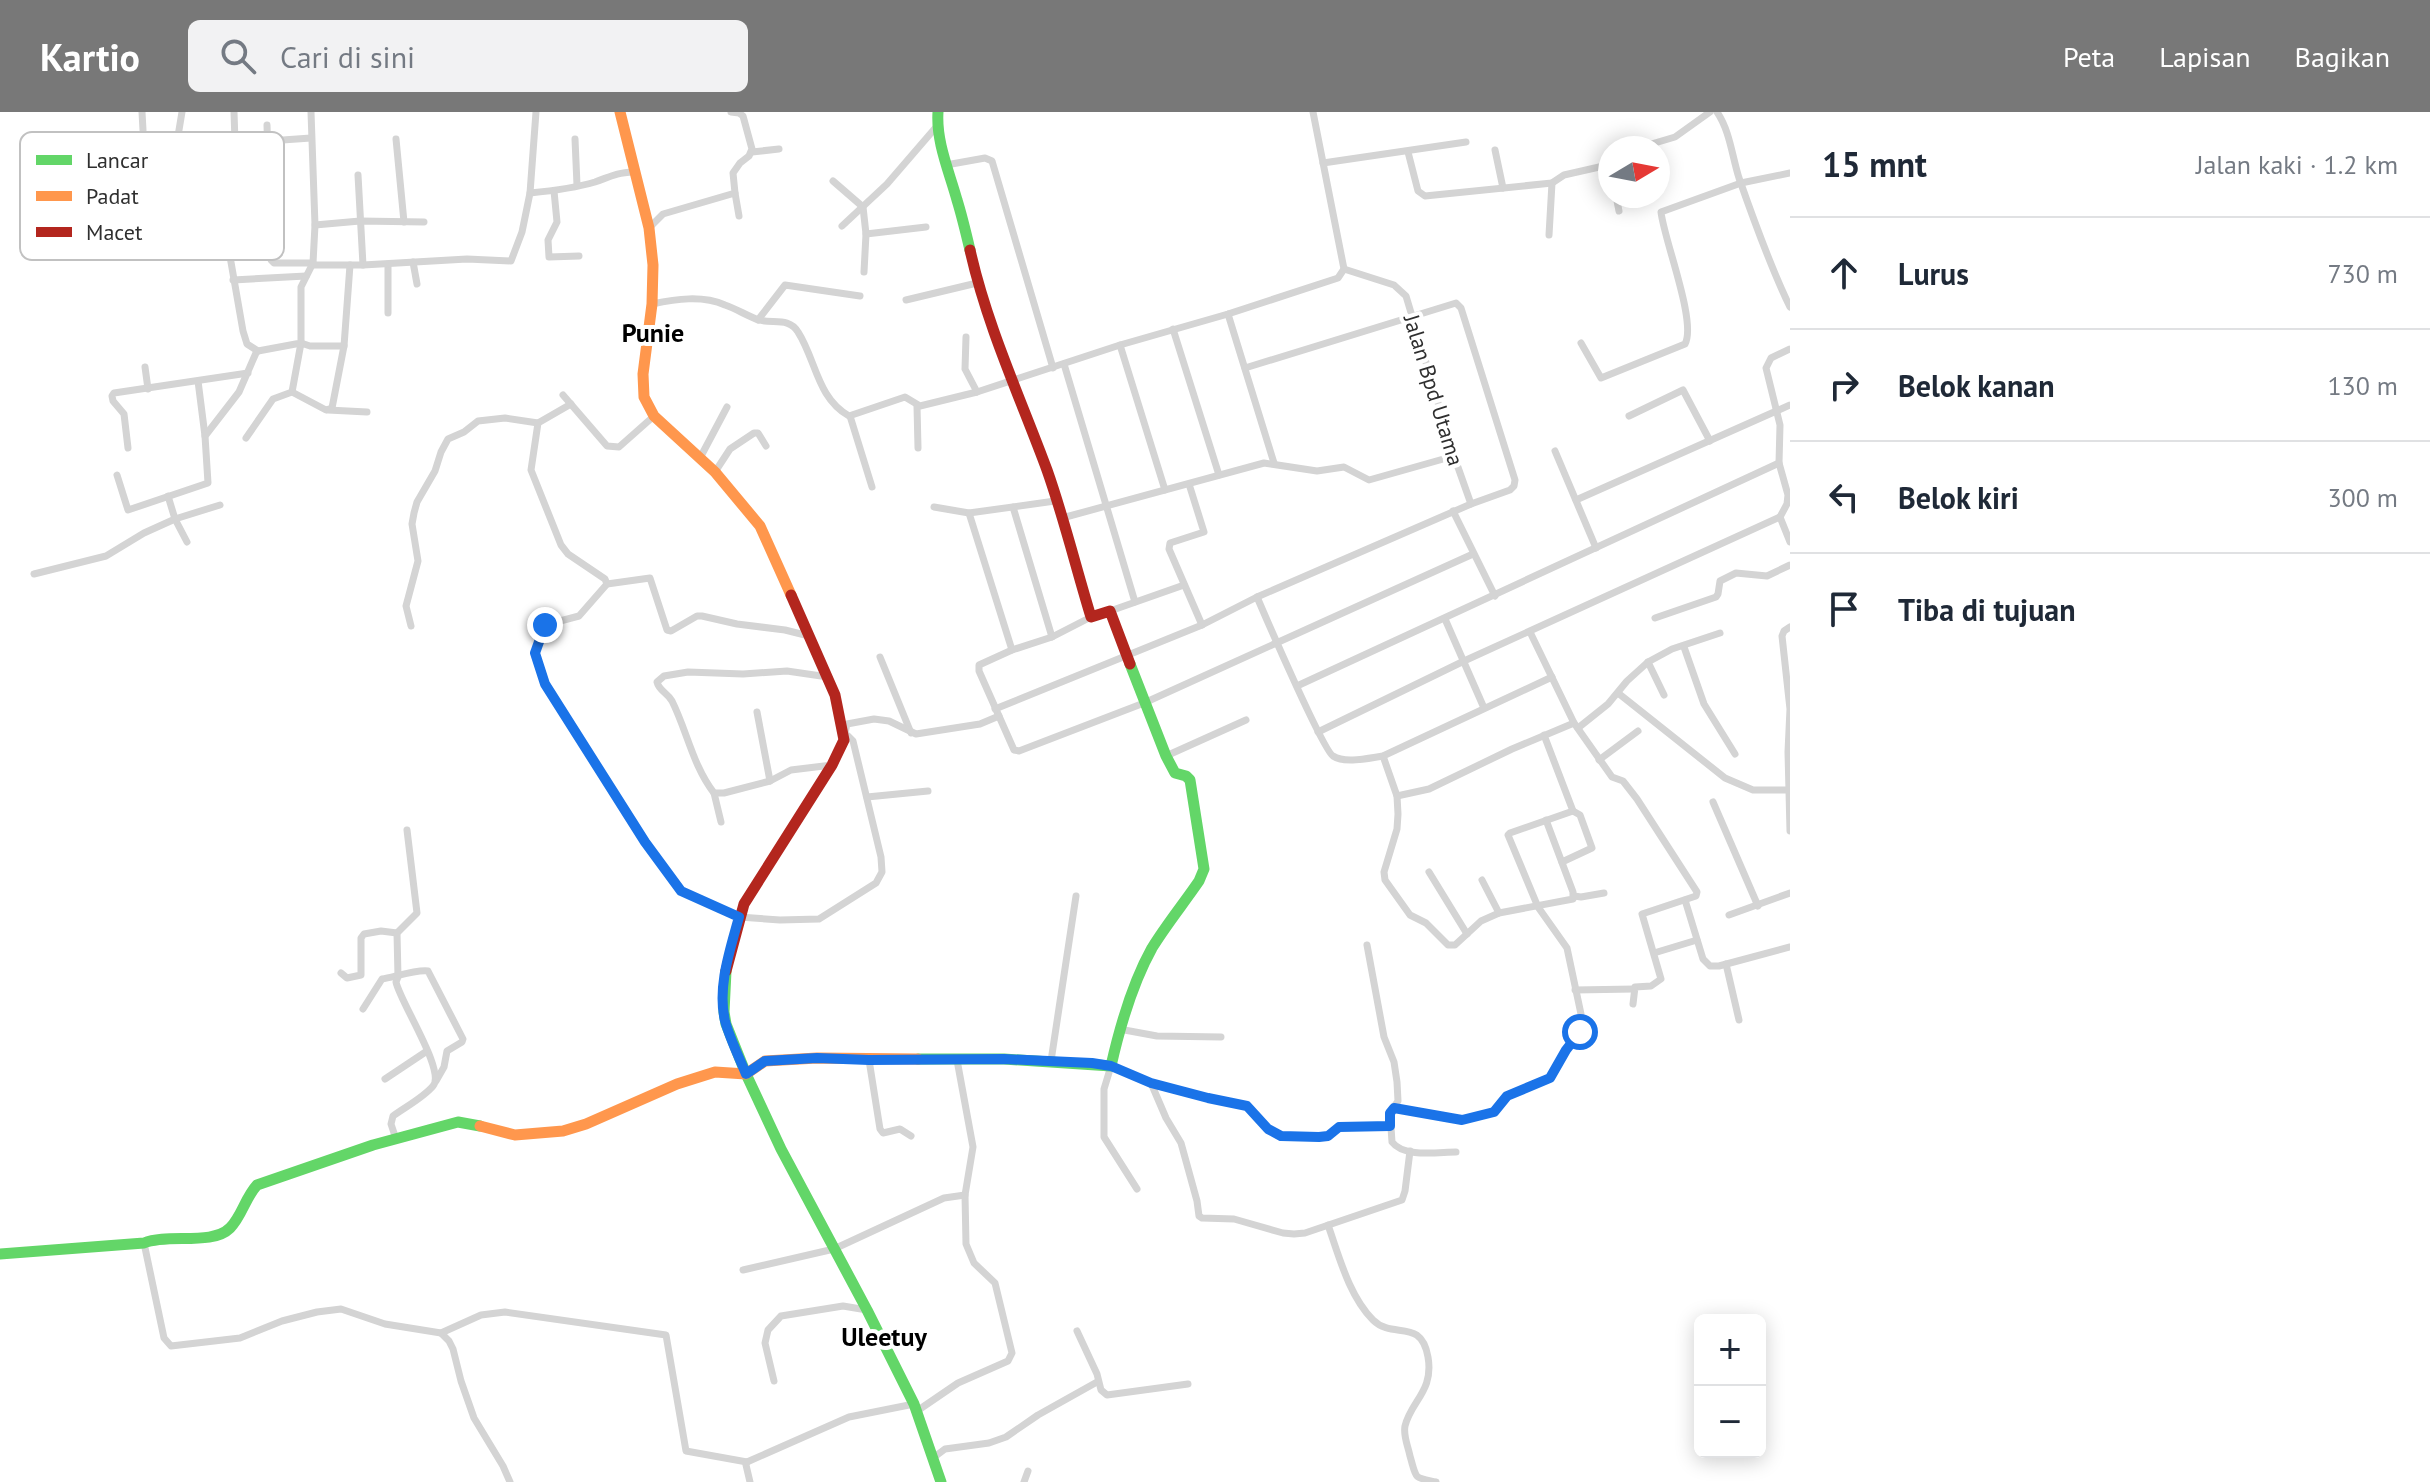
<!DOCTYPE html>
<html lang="id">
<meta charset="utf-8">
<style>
:root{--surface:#fff;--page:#f2f2f3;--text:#1f2937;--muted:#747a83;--line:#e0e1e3;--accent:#787878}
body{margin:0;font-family:"PT Sans",sans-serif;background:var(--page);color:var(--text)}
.controls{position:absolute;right:24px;bottom:24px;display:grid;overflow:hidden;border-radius:12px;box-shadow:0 4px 20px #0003}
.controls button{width:72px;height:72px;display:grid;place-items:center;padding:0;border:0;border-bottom:2px solid var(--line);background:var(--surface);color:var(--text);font:40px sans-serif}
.compass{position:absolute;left:1598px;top:24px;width:72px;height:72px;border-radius:50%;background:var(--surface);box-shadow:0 4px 20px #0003;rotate:80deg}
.stop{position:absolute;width:24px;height:24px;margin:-18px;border:6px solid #1a73e8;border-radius:50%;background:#fff}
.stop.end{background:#1a73e8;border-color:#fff;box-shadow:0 2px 8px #0008}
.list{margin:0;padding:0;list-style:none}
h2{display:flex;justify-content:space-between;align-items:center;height:104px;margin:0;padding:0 32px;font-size:34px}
h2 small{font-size:26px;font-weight:400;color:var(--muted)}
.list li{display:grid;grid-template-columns:52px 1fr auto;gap:24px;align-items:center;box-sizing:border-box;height:112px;padding:0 32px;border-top:2px solid var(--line)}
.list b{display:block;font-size:30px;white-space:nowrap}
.list em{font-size:26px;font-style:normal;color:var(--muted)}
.icon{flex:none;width:44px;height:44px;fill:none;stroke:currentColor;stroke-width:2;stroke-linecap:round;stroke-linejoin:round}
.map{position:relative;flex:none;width:1790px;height:1370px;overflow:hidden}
header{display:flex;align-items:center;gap:48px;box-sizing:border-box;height:112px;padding:0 40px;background:var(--accent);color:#fff}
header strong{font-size:38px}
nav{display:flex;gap:44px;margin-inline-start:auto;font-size:28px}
.search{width:560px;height:72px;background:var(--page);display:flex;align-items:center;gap:20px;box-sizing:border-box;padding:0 28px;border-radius:12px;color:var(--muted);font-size:30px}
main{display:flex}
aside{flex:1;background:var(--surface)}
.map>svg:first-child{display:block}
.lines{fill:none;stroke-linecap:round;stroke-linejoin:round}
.street{stroke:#d4d4d4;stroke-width:7}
.fast{stroke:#63d668;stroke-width:11}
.slow{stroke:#ff974d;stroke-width:11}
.jam{stroke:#b3261e;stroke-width:11}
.route{stroke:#1a73e8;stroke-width:10}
.labels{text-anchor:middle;stroke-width:8;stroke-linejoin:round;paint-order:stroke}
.street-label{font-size:22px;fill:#2f2f2f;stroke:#fff}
.quarter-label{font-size:26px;font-weight:bold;fill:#000;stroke:#fff}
.key{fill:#fff;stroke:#c1c1c1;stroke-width:2}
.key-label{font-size:22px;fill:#2f2f2f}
</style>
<header>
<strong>Kartio</strong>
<div class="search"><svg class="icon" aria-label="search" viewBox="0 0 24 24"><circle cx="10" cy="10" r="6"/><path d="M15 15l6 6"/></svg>Cari di sini</div>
<nav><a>Peta</a><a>Lapisan</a><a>Bagikan</a></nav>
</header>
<main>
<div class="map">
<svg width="1790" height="1370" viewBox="0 0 1790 1370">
<rect width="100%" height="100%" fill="#fff"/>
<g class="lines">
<g class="street">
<polyline points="142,0 143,18"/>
<polyline points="182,0 178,24 183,30 224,32 311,26"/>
<polyline points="234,0 235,30"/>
<path d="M536,0L530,81C551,79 575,76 595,70C612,64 615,61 634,60"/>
<path d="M1717,0C1730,19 1732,44 1739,66C1754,109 1770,154 1790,195"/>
<polyline points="267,13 271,148 274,151 313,151"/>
<polyline points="396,27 404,110"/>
<polyline points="575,27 577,73"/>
<polyline points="1638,36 1675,25 1710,0"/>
<polyline points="1495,38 1503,76"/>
<polyline points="752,40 779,37"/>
<polyline points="1408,40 1418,79 1425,84 1552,71 1564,63 1608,53 1610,50"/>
<polyline points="1323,51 1466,30"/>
<polyline points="946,53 985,46 992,49 1053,256"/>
<polyline points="358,63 363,153"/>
<polyline points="833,69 863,95 866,122 864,160"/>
<polyline points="554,79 557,110 548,128 549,145 579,144"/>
<polyline points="735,81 739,104"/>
<polyline points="1616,84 1619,99"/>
<polyline points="315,113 360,109 424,110"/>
<polyline points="842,114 887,72 937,14"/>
<polyline points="649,116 663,102 735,81 733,61 740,51 749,44 752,37 743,4 739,1 731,0"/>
<polyline points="866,122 926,115"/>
<polyline points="1549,123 1552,71"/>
<polyline points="228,133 243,219 247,232 258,239"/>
<polyline points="136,140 182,139 228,133 224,32"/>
<polyline points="413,150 417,172"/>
<polyline points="388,152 388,201"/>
<polyline points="313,153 363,153 467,147 511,149 522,120 530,81"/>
<polyline points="1344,157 1394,173 1406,184 1454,344 1471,392"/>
<polyline points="233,168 306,164"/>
<polyline points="906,188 977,171"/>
<path d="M652,192C676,187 702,183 725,193C737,197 747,204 759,208C773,212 789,205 798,220C816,248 817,286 849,304L905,285L920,294L977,280L1120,233L1228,202L1338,166L1344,157L1313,0"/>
<polyline points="1228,202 1274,351"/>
<polyline points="758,208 785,173 860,184"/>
<polyline points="1173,217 1219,363"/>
<polyline points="966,225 965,257 977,280"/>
<path d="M1581,231L1601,266L1685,232C1697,210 1664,128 1661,100L1741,71L1790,61"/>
<polyline points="1120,233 1165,378"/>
<polyline points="1790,237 1771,246 1766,256 1780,313 1779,351 1788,383 1787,392 1780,405 1790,430"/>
<polyline points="1064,252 1135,490"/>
<polyline points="145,255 148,277"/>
<polyline points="198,269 205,324"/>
<polyline points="292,280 326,298 332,296 344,234"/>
<polyline points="563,283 607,334 619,335 654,304"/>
<polyline points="571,292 538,311 531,358 561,433 568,442 605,467 607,472 579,504 545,513 535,541 545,572 645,730 681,779 739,805 780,808 819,807 876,771 882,760 881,745 853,629 848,624 844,628"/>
<polyline points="917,294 918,336"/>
<polyline points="328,298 367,300"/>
<polyline points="850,304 872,375"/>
<polyline points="1629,304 1683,278 1710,329"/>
<polyline points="246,326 273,287 292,280 301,231 310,234 344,234 350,153"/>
<polyline points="128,336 124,302 113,289 112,284 114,281 248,261"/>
<polyline points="1555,339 1596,436"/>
<polyline points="700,346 727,295"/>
<polyline points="715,360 730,337 754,321 758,321 766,334"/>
<polyline points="117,363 128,398 208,371 205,324 239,280 256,241 258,239 301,231 301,175 313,151 315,113 311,0"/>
<polyline points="1189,372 1204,420 1170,431 1169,437 1202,513"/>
<polyline points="168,384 175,407 187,430"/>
<polyline points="1576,388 1790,293"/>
<polyline points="934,395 969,401 1055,389"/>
<polyline points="1013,395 1052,525"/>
<polyline points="1453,399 1495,484"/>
<polyline points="969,401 1012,538"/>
<polyline points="1062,406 1264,351 1317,359 1344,355 1369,368 1454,344"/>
<polyline points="34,462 106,444 144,421 175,407 220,393"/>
<polyline points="607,472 650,466 667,518 671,519 697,504 702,504 737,512 785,518 809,524"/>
<path d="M1257,485C1266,506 1323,638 1333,644C1345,652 1369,646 1383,644L1552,565"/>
<polyline points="1110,499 1184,473"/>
<polyline points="1091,505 1052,525 1012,538 979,553 979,559 1014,638 1019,639 1144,591 1473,442"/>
<polyline points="1655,506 1716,485 1718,482 1720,469 1736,461 1767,464 1790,453"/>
<polyline points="1445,507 1484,596"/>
<polyline points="411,514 406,494 418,449 412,412 414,401 417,390 435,359 441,340 448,327 464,320 478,309 505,306 538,311"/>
<polyline points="1790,515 1784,519 1782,524 1790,597 1788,640 1790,719"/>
<polyline points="1684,535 1704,592 1735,642"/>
<polyline points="880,545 911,621"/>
<polyline points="1648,550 1664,583"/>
<path d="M828,565L787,559L743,562L688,560L664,564L657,570C659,579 667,580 672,589C687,619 693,654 714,681H724L770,669L791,658L832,653"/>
<polyline points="1297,574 1779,351"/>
<polyline points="1618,581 1725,666 1753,678 1788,678"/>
<polyline points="995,597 1202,513 1257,485 1471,392 1510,378 1514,374 1515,368 1461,196 1456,191 1245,256"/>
<polyline points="757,600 770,669"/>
<polyline points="1574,611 1612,665 1623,669 1637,687 1697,780 1696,784 1642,802 1661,867 1651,874 1635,875 1633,892"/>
<polyline points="1578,616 1608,592 1627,569 1648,550 1672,537 1720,521"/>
<polyline points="1318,620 1464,549 1780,405"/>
<polyline points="845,621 847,612 874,607 889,609 916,622 980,612 999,604"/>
<polyline points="1166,644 1246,608"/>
<polyline points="1383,644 1397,684 1398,702 1397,717 1384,760 1385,768 1410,803 1426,811 1448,833 1455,833 1481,809 1499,801 1573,787 1573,780 1546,708"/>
<polyline points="1599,648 1638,619"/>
<polyline points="714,681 721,710"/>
<polyline points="1397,684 1429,677 1512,637 1574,611 1530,520"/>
<polyline points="867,685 928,679"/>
<polyline points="1713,690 1758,794"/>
<polyline points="1562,750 1592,736 1580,703 1573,699"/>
<polyline points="1429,760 1467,822"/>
<polyline points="1482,768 1499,801"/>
<polyline points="1574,784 1581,785 1604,781"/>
<polyline points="1685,788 1703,847 1710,854 1719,854 1790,835"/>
<polyline points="1729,803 1790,781"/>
<path d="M1367,833L1384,925L1394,950L1397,970L1398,989L1390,1001L1392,1030C1404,1046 1438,1040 1456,1040"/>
<polyline points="1654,841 1697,828"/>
<polyline points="1726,852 1739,908"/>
<polyline points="341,861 347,866 361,863 361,826 364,822 381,819 397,821"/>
<polyline points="1575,878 1634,877"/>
<path d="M363,897L382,867C394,865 418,857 428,859L463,927L462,930L447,939L444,955L436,969"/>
<polyline points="1119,917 1157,924 1221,925"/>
<polyline points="869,948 880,1017 883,1021 900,1017 911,1024"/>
<polyline points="1051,949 1076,784"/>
<polyline points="385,967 427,939"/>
<polyline points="1151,971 1166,1006 1181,1031 1197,1089 1199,1104 1202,1106 1234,1107 1283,1121 1294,1122 1305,1121 1402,1088 1405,1079 1410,1039"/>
<polyline points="1394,996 1462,1008 1494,1000 1507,984 1550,966 1566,938 1580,920 1581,902 1567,836 1538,795 1508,723 1510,721 1573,699 1544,623"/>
<path d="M396,1027L391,1012L393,1004C405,995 423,986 433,974C446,959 400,890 396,870L398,865L397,821L417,801L407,718"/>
<polyline points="1137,1077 1104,1025 1104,977 1111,954 1151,971 1208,986 1247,994 1268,1017 1281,1024 1319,1025 1328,1024 1339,1015 1390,1014"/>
<path d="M1328,1113C1339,1144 1349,1184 1373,1208C1393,1228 1421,1205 1428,1245C1434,1279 1411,1289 1405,1314C1403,1324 1408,1334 1410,1344C1417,1368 1413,1365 1436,1370"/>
<polyline points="144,1131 164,1226 171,1234 240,1226 282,1209 317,1200 341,1197 385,1212 441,1221 449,1229 453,1237 461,1269 474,1306 503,1354 510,1370"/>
<polyline points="743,1158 834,1137 944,1086 965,1083"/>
<polyline points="1077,1219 1097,1262 1101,1278 1107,1283 1188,1272"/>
<polyline points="441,1221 481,1203 505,1200 666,1223 686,1339 747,1350 849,1305 914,1292"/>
<polyline points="774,1269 765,1231 768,1218 781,1204 843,1194 867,1198"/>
<polyline points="917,1299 958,1271 1008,1249 1012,1241 995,1171 974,1151 966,1132 965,1083 973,1035 957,948"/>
<polyline points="933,1346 945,1337 989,1331 1006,1325 1038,1303 1097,1270"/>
<polyline points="747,1350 746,1353 750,1370"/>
<polyline points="1024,1370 1028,1359"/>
</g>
<g class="fast">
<path d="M938,0C936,30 949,59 957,88C962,104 966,121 970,138"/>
<polyline points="726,859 724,900 726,912 746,962 781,1037 867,1198 914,1292 941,1370"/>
<path d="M918,947H1004L1111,954C1120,914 1132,872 1152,836C1166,813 1184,791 1199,769L1204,757L1190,668L1186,664L1175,661L1166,644L1130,552"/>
<path d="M0,1142L144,1131C168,1121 212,1134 230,1116C242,1104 245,1086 257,1073L373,1033L458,1010L480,1014"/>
</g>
<g class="slow">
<polyline points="620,0 649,116 653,153 652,192 643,262 644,285 654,304 715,360 760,414 791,483"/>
<polyline points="480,1014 515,1023 563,1019 586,1012 677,972 715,960 746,962 765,949 817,946 918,947"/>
</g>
<g class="jam">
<path d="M970,138C987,214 1020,285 1047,358C1064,406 1076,456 1091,505L1110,499L1130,552"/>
<polyline points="726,859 744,792 832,653 844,628 835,583 791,483"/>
</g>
</g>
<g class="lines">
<path class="route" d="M545,513L535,541L545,572L645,730L681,779L739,805C730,838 717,875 725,909C730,927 739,945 746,962L765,949L817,946L869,948L1004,947L1092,951L1111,954L1151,971L1208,986L1247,994L1268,1017L1281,1024L1319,1025L1328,1024L1339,1015L1390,1014V1001L1394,996L1462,1008L1494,1000L1507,984L1550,966L1566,938L1580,920"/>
</g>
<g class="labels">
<g class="street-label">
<text transform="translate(1434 278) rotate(73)" y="8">Jalan Bpd Utama</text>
</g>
<g class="quarter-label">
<text x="653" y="230">Punie</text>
<text x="884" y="1234">Uleetuy</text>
</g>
</g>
<rect x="20" y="20" width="264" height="128" rx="12" class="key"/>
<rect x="36" y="43" width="36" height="10" fill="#63d668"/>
<rect x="36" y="79" width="36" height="10" fill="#ff974d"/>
<rect x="36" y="115" width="36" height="10" fill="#b3261e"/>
<g class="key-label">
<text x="86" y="56">Lancar</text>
<text x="86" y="92">Padat</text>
<text x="86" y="128">Macet</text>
</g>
</svg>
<div class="controls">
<button>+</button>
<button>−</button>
</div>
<svg class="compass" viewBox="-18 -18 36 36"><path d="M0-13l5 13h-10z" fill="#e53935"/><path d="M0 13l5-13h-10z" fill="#747a83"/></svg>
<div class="stop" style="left:1580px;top:920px"></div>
<div class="stop end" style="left:545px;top:513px"></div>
</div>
<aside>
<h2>15 mnt<small>Jalan kaki · 1.2 km</small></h2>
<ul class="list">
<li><svg class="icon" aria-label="ahead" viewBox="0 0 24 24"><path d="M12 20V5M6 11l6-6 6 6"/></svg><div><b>Lurus</b></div><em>730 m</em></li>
<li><svg class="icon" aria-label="right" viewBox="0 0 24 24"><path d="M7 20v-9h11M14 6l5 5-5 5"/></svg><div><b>Belok kanan</b></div><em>130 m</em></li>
<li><svg class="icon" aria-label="left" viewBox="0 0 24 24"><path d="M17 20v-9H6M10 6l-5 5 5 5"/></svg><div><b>Belok kiri</b></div><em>300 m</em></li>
<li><svg class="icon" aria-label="arrive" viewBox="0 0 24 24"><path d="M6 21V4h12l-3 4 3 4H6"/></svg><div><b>Tiba di tujuan</b></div></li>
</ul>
</aside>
</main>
